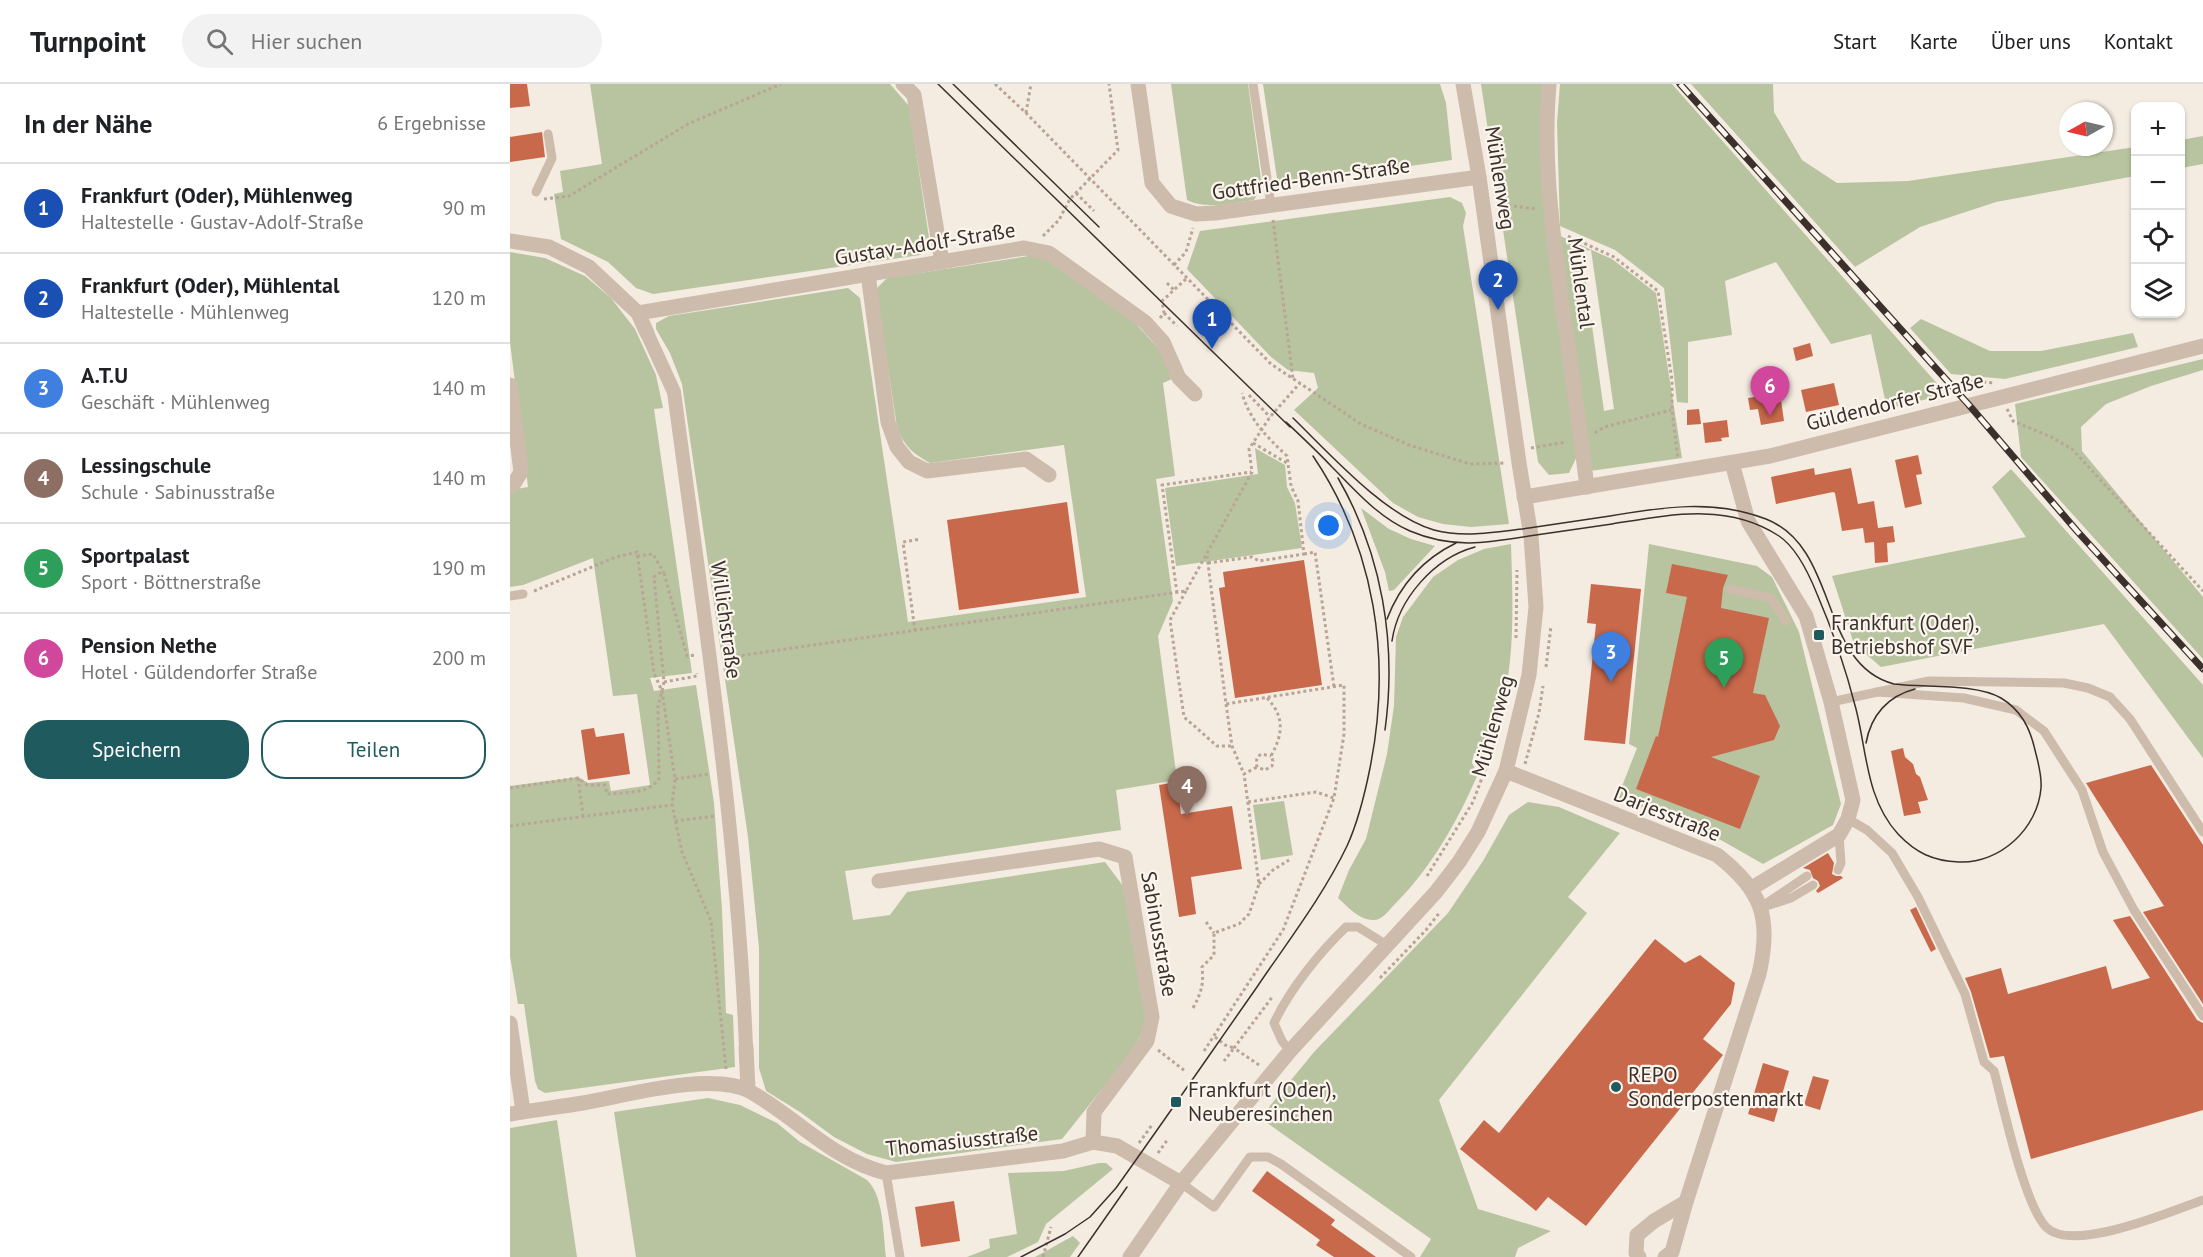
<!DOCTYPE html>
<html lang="de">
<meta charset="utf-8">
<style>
:root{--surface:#fff;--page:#f2f2f2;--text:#202124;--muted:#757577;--line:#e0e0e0;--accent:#1f5a5e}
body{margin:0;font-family:"PT Sans",sans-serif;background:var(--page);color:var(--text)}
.controls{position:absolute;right:18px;top:18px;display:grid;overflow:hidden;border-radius:12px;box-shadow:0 2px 4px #0004}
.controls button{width:54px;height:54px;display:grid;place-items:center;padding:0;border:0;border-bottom:2px solid var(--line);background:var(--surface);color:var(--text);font:30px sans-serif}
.compass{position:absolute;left:1549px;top:18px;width:54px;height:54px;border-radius:50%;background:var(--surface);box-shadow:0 2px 4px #0004;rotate:262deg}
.you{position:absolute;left:819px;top:442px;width:21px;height:21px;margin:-15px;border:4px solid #fff;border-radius:50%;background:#1a73e8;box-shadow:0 0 0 9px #1a73e833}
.badge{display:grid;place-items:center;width:39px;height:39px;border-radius:50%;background:var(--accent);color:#fff;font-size:20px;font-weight:700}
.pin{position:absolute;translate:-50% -50px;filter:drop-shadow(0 2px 3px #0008)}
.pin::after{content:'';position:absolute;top:32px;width:21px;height:18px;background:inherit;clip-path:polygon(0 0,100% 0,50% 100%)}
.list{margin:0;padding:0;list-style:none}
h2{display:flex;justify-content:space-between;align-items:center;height:78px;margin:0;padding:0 24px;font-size:26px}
h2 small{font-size:20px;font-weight:400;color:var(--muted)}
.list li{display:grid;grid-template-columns:39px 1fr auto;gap:18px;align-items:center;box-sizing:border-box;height:90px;padding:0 24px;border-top:2px solid var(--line)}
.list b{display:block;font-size:22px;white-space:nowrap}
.list p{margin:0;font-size:20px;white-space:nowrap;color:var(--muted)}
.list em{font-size:20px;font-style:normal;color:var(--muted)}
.actions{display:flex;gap:12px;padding:18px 24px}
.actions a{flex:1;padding:14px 0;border:2px solid var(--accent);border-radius:24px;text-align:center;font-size:21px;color:var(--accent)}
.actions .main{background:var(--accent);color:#fff}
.icon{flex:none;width:33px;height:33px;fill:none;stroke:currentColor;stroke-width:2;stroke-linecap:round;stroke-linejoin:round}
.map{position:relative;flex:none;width:1693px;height:1173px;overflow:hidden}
header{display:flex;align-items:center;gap:36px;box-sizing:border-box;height:84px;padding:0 30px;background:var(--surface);border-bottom:2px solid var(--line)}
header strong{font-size:28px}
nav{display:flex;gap:33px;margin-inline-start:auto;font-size:21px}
.search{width:420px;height:54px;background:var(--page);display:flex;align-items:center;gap:15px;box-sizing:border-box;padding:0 21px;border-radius:33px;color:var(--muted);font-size:22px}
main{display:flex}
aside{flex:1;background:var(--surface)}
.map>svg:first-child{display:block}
.green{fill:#b8c4a0;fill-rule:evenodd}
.building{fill:#c8694b}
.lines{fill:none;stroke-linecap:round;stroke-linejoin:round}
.path{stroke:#b9a596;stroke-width:3;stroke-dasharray:3 3;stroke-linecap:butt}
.service{stroke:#cdbbac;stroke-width:9}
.pedestrian{stroke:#cdbbac;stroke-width:14}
.minor{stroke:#cdbbac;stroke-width:15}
.tertiary{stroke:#cdbbac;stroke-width:15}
.tram{stroke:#3b302b;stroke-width:1.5}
.rail-casing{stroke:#3b302b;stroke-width:7}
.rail{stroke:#fbf5ee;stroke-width:4.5;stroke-dasharray:14;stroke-linecap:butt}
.poi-dot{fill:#1f5a5e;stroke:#fbf5ee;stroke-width:2}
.labels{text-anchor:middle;stroke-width:4.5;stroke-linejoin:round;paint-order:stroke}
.street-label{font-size:21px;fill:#3b302b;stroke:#fbf5ee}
.poi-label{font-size:21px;fill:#3b302b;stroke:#fbf5ee;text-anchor:start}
</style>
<header>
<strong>Turnpoint</strong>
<div class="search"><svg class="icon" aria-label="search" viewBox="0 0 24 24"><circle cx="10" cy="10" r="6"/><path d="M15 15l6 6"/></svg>Hier suchen</div>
<nav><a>Start</a><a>Karte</a><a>Über uns</a><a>Kontakt</a></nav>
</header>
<main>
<aside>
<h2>In der Nähe<small>6 Ergebnisse</small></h2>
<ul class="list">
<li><span class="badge" style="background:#1a4fb4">1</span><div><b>Frankfurt (Oder), Mühlenweg</b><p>Haltestelle · Gustav-Adolf-Straße</p></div><em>90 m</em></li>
<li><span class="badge" style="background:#1a4fb4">2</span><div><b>Frankfurt (Oder), Mühlental</b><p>Haltestelle · Mühlenweg</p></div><em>120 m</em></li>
<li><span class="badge" style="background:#3f7fe0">3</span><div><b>A.T.U</b><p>Geschäft · Mühlenweg</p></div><em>140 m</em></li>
<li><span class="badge" style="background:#8d6e63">4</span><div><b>Lessingschule</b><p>Schule · Sabinusstraße</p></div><em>140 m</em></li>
<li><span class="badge" style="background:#2e9e5b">5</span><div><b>Sportpalast</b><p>Sport · Böttnerstraße</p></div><em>190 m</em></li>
<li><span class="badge" style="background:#d1479c">6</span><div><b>Pension Nethe</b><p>Hotel · Güldendorfer Straße</p></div><em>200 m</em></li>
</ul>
<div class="actions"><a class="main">Speichern</a><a>Teilen</a></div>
</aside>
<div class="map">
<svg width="1693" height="1173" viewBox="0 0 1693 1173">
<rect width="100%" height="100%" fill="#f4ebe1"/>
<g class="green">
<polygon points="80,0 380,0 399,22 420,160 417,166 410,171 143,210 126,204 98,178 51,155 44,110 53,108 50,87 92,80"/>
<path d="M661,0H738L752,102L744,116C723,119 697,126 677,116Z"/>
<polygon points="753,0 930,0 936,19 942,76 768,101"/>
<polygon points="971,0 1033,0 1068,370 1059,389 1039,391 1028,378"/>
<polygon points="1050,0 1162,0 1431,304 1421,314 1377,325 1361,250 1321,260 1266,178 1215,197 1222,251 1178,258 1178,319 1167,318 1154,204 1105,166 1050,142 1047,39"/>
<polygon points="1181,0 1263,0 1264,28 1292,76 1327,99 1398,97 1625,63 1625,92 1486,118 1410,143 1345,183"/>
<polygon points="1693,52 1693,80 1671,84 1671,56"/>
<polygon points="940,113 952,119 956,129 953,142 999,440 961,443 933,440 908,433 883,419 784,326 808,304 804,289 778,286 761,273 677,185 690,147"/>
<path d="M1048,151L1102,175L1146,209L1172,374L1080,387ZM1081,166L1104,325L1094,327L1074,185L1064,186L1062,169Z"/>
<polygon points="0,168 35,174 75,192 101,214 125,245 146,291 153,324 144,325 182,589 140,594 144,607 186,601 204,719 212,825 216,929 223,931 225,983 35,1009 28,1005 25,997 14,920 8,920 0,872 0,702 68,693 78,699 99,697 101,707 140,701 127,610 103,612 83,474 13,501 0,503 0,406 18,403 0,258"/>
<path d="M525,171L536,173L625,239L651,267L662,295L653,299L665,392L646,395L663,517L648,552L667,696L606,706L611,746L335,787L343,836L380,831L397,808L595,778L613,802L635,933L631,952L612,980L552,1055L386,1078L357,1070L324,1053L290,1028L256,1007L249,984V864L238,753L172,300L160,269L146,245V239L159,232L338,204L350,214L398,538L576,513L554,361L420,379C402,369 394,362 387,343L366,205L377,194Z"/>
<polygon points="1411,235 1480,267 1531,267 1623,249 1628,263 1495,295 1441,290 1400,244"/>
<polygon points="1693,275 1693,286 1641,302 1596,320 1571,343 1572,367 1693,513 1693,575 1511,373 1505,320"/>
<polygon points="745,364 775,381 777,403 785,419 792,464 666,482 655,404 748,390"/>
<polygon points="1501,385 1693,601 1693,674 1594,540 1371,583 1344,560 1322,492 1516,453 1482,403"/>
<polygon points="851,424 879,445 901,455 925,462 884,506 879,507 875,488"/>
<path d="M1001,460C1003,529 1008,610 972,671L964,669L962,679L968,690C947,738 922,783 884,821C878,827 872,837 862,836C848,835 838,823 828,814L839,786L856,755L877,670L884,622L886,553L893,533L923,493L948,476L974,465Z"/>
<polygon points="1139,460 1247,482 1262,493 1289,548 1331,720 1323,741 1253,780 1181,739 1107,715 1127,664 1119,660"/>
<polygon points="774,717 783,771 751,776 743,721"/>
<polygon points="1018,718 1049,723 1110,749 1058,813 1077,829 929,1016 968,1125 1041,1147 1008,1164 1005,1173 910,1173 921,1155 750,1034 804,968 938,829 973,777 999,731"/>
<path d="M198,1014L230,1021L267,1039L290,1058L357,1096C374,1112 373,1150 376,1173H126L104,1028Z"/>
<polygon points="47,1036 67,1173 0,1173 0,1044"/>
<polygon points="589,1079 596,1079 603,1085 536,1140 528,1158 497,1173 457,1173 480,1164 479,1155 507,1150 498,1089 554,1087"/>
<polygon points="563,1152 570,1159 560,1173 525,1173"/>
</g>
<g class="building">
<polygon points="0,0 17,0 20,22 0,24"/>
<polygon points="32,48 35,73 0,78 0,53"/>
<polygon points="1300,259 1303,272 1286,277 1283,264"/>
<polygon points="1324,299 1329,321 1296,328 1291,306"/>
<polygon points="1270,309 1274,337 1251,341 1248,325 1240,326 1238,314"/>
<polygon points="1189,325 1191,340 1177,341 1177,326"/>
<polygon points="1217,336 1219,353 1211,354 1212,357 1195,359 1193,339"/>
<polygon points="1408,371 1412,390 1406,391 1412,420 1395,424 1385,376"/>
<polygon points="1304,384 1305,391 1341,384 1348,420 1364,417 1368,444 1383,442 1385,458 1377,459 1378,478 1365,479 1364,458 1355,459 1353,444 1332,447 1325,409 1323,408 1266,420 1261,393"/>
<polygon points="557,418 569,509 449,526 437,436"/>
<polygon points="794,476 812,601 725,614 709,504 715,503 713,488"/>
<polygon points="1162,480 1218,491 1213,504 1211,524 1259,534 1243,609 1255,611 1270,642 1264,656 1201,673 1250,692 1230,745 1126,705 1146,652 1148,653 1177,513 1156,509"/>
<polygon points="1081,500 1131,505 1115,660 1074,656 1086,540 1077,539"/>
<polygon points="84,644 86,653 114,649 120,690 78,696 71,646"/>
<polygon points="1393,664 1395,673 1403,680 1406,690 1410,693 1418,716 1408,718 1411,729 1394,732 1381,667"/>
<polygon points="1641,681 1693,761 1693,920 1633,828 1654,822 1576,699"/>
<polygon points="667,698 671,730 722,722 732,785 681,793 686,830 669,833 649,701"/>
<polygon points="1318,769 1324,779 1322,790 1326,792 1331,792 1333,794 1308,809 1306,807 1310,802 1308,797 1303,794 1300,786 1293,784"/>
<polygon points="1406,823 1426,865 1421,868 1400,826"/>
<polygon points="1620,832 1687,936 1693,939 1693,1026 1521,1075 1494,972 1480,974 1461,908 1455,894 1491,884 1498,910 1596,882 1602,905 1640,894 1603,836"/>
<polygon points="1145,855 1175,879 1190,871 1225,899 1221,920 1193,955 1213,971 1076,1142 1038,1113 1026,1127 950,1065 974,1036 989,1049"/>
<polygon points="1253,979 1279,987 1264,1038 1238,1030"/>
<polygon points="1303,992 1319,996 1310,1026 1294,1021"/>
<polygon points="757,1087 825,1136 821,1141 866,1173 824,1173 806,1161 810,1156 742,1107"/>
<polygon points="444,1117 450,1157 411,1163 405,1123"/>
</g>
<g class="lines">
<g class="path">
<polyline points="485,0 516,29 761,280 851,340 899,361 960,380 995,379"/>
<polyline points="516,29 521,0"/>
<polyline points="566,109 584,127"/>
<polyline points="34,115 59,112 178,40 271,0"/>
<polyline points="986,120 1027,125"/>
<polyline points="763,136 783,295"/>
<polyline points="533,152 549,136 560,115 608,66 599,0"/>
<polyline points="1058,152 1104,173 1148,207 1162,296 1162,326 1168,375"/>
<polyline points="664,181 676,168 683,144"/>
<polyline points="657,199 664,206"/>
<polyline points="654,229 667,242"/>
<polyline points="650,234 654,229 652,217 677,194"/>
<polyline points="739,311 760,333"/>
<polyline points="1430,312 1455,296 1484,299"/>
<polyline points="1497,325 1503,337 1541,353 1562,365 1693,507"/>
<polyline points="1085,349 1094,343 1161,326"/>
<polyline points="743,359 777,379"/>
<polyline points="1021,364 1056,358"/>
<polyline points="794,470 805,468 824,603"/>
<polyline points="127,472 143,470 154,489"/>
<path d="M698,479L742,473L749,477L794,470L788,417L781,402L777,372C757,353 740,337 732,309"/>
<polyline points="24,507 106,473 127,468 144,589 152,607 165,695 162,721"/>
<polyline points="676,507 660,536 674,633 707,662 722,662"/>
<polyline points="667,509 652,401 741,388"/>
<polyline points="405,547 393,458 411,455"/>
<polyline points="1006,554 1007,486"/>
<polyline points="214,574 676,507 742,388 739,365 760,333 790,299"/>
<polyline points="1036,583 1041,542"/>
<polyline points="154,598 187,592 187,589"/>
<path d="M757,614C775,633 773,650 761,672L763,677L762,682L755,686L747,683C746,676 746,674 751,670L761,672"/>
<polyline points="716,620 722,662 734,690 747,683"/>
<polyline points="1015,680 1029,629 1033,602"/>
<polyline points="68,694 73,731"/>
<polyline points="165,695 199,690"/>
<path d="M0,704L68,694L77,701H95L97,710C115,708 137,711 149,695L148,623L154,598L144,493L149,489H154L177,572L185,571V573"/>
<polyline points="738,718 806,708 824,714"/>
<polyline points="165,737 205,732"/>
<polyline points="0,742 162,721 172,768 201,837 216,985"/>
<polyline points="917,792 963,718 988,651"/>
<polyline points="749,800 763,786 779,776"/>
<polyline points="696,838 704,849"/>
<polyline points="870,894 916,846 930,828"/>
<path d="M683,924C691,909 694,901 692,883L704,871V849L729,840L739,830L749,800L734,690"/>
<polyline points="705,953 715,961 724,964 714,977"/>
<polyline points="648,966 675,987"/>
<polyline points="694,967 773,846 824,714 834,650 834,601 716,620 697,472"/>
<polyline points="749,981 724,964 763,912"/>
<polyline points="629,1059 642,1041"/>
<polyline points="648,1069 658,1055"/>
<polyline points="533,1173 541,1143"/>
</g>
<g class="service">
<polyline points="743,0 761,121"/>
<polyline points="26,108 42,74 38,50"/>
<polyline points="1220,505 1261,514 1276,537"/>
<polyline points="0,512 13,510"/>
<polyline points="1367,608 1454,614 1506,626 1534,647 1572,706 1593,768 1624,826 1693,932"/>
<polyline points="1321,618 1419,597 1554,599 1578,604 1600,613 1620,635 1693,748"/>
<path d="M1338,735L1357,746L1382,769L1408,813L1455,910L1474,978L1484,987C1493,1021 1514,1120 1536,1143C1562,1170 1662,1127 1693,1116"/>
<polyline points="1328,786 1331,779 1329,751"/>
<polyline points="1257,819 1297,792"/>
<polyline points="1250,824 1281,814 1303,801"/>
<path d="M780,967L772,957L764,939C780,905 809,869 836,843H848L877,861"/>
<polyline points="376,1089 390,1173"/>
<polyline points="671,1099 704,1123 740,1073 758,1073 771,1080 901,1173"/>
</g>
<path class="pedestrian" d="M137,249L164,308C193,526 227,743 236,963"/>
<g class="minor">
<polyline points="393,0 404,11 432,178"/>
<polyline points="628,0 642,99 661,122 686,130 705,129 969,93"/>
<path d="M1039,0C1033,68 1041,137 1050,204C1059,271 1069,337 1077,403"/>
<polyline points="0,157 39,163 79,183 128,229 137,249"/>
<polyline points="358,190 378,338 387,363 399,378 417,387 516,375 539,391"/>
<polyline points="128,229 514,164 539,169 635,238 653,258 669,294 685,310"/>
<polyline points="0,301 11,388 3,401 0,402"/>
<polyline points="1222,379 1238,437 1296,532 1321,618 1343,716 1338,735 1329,751 1242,804"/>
<polyline points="1014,413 1260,372 1693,262"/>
<path d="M996,687L1207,771C1252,806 1262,834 1249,890L1176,1118L1162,1168L1155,1173"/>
<polyline points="369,797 589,765 615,773 642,933 637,957 584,1028 583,1058"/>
<polyline points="0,939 13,1027"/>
<polyline points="236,963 238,1006"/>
<path d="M0,1030C24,1026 48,1023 73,1019C114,1012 202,987 239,1007C288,1034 319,1074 376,1089L553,1067L583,1058L607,1062L671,1099"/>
<polyline points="1129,1173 1126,1169 1127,1151 1144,1137 1176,1118"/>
</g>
<polyline class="tertiary" points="620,1173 671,1099 780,967 926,808 949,778 968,748 996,687 1019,591 1026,523 1021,452 1009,379 969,93 953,0"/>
<g class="tram">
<polyline points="428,0 780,343"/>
<polyline points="443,0 589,143"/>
<path d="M776,338C792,353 807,367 822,383C846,407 869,434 900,447C942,465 977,459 1019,452C1047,448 1074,444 1102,440C1158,431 1218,418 1269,452C1287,464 1299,490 1307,510C1323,547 1336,586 1346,625C1357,668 1356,715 1388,750C1406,769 1423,777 1449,778C1490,780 1528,744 1531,704C1532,691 1528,678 1525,666C1520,644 1511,626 1491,614C1465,599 1415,604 1384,600C1308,580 1330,464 1256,435C1204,415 1153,423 1100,432C1073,436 1046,440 1019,444C988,448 954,454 924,446C875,432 820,370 783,334"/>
<path d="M828,394C872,470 887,559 875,646"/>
<path d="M877,535C890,501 913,475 946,459"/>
<path d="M882,557C888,515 924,474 965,463"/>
<path d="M1356,659C1361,631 1378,612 1405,605"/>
<path d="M511,1173L555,1150L580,1133L606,1104C654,1037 700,970 747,903C778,857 813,812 837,762C848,738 855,709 860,684C882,575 865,464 803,372"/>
<polyline points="568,1173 617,1103"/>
</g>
<g class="rail-casing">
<polyline id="rail" points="1170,0 1459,321 1567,447 1693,585"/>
</g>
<use href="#rail" class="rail"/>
</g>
<g class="poi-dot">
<rect x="1303" y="545" width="12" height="12" rx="3"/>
<circle cx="1106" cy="1003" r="6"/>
<rect x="660" y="1012" width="12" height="12" rx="3"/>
</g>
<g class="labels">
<g class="street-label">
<text transform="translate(990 94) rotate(81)" y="7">Mühlenweg</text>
<text transform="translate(801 95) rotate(-8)" y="7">Gottfried-Benn-Straße</text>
<text transform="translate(415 160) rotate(-9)" y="7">Gustav-Adolf-Straße</text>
<text transform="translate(1071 199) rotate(82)" y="7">Mühlental</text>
<text transform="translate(1385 318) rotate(-14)" y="7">Güldendorfer Straße</text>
<text transform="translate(216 536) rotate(82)" y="7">Willichstraße</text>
<text transform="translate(983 642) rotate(-74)" y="7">Mühlenweg</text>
<text transform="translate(1157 730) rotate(22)" y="7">Darjesstraße</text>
<text transform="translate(649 850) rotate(80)" y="7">Sabinusstraße</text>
<text transform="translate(452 1057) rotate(-6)" y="7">Thomasiusstraße</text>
</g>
<g class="poi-label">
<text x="1321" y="546">Frankfurt (Oder),<tspan x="1321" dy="24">Betriebshof SVF</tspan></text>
<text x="1118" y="998">REPO<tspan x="1118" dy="24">Sonderpostenmarkt</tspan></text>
<text x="678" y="1013">Frankfurt (Oder),<tspan x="678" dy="24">Neuberesinchen</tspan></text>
</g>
</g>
</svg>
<div class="controls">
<button>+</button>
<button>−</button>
<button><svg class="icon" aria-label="locate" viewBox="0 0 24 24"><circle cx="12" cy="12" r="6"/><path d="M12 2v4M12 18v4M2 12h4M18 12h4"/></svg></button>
<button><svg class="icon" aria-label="layers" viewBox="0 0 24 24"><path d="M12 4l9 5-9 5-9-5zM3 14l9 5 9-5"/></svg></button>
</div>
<svg class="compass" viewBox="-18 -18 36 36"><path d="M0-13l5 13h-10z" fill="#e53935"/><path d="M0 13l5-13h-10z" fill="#757577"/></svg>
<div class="you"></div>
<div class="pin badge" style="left:702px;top:265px;background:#1a4fb4">1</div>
<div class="pin badge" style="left:988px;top:226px;background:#1a4fb4">2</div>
<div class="pin badge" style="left:1101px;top:598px;background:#3f7fe0">3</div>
<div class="pin badge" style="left:677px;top:732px;background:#8d6e63">4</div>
<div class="pin badge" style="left:1214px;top:604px;background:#2e9e5b">5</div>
<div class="pin badge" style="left:1260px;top:332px;background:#d1479c">6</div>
</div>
</main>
